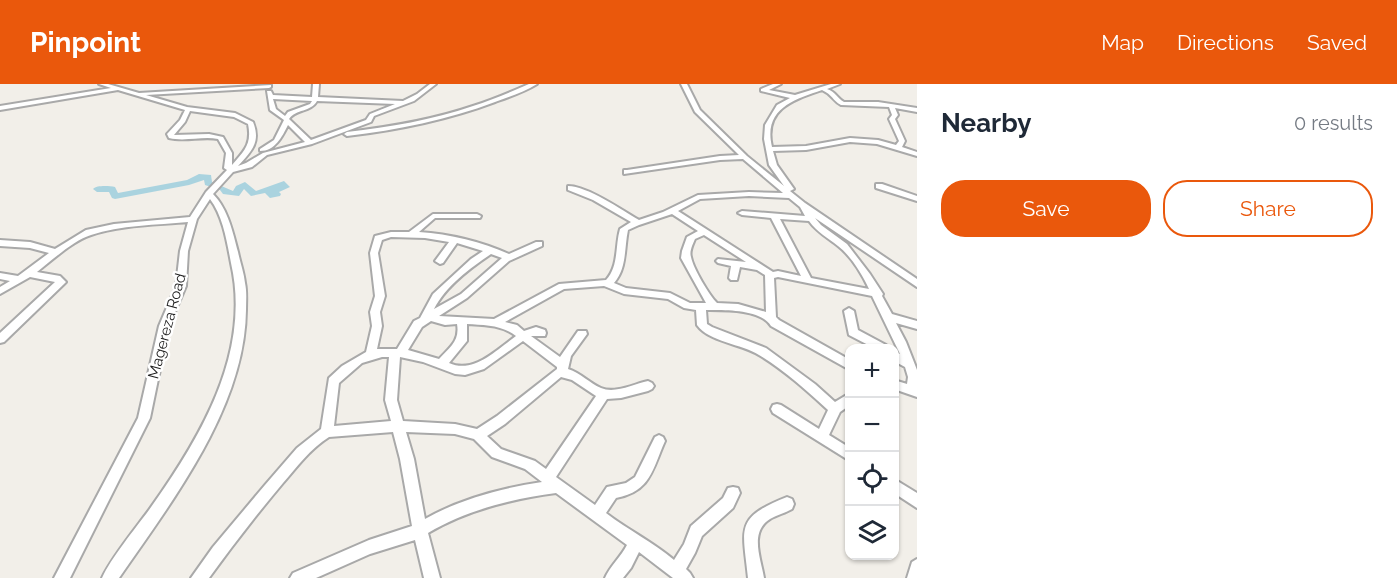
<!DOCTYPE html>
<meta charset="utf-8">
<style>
:root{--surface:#fff;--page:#f6f6f7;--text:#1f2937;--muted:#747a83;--line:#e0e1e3;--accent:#ea580c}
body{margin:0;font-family:Raleway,sans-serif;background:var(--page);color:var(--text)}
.controls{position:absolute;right:18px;bottom:18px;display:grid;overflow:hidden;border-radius:12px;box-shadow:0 2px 4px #0004}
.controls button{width:54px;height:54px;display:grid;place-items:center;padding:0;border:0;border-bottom:2px solid var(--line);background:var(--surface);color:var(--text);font:30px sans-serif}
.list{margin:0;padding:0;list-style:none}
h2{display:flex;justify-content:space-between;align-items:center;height:78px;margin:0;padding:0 24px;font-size:26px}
h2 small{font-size:20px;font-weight:400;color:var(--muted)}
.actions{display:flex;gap:12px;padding:18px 24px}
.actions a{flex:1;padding:14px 0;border:2px solid var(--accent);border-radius:24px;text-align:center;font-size:21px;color:var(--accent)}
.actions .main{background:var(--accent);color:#fff}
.icon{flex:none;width:33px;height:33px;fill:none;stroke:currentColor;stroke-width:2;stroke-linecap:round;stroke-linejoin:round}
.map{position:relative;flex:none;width:917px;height:494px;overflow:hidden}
header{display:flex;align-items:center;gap:36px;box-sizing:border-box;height:84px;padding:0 30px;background:var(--accent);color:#fff}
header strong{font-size:28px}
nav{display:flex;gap:33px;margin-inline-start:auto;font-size:21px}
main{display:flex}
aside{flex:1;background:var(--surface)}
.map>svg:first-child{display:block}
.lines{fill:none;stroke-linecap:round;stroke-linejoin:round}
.river{fill:#aad3df;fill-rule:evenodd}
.minor-casing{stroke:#a9a9a9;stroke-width:4}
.minor{fill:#fff;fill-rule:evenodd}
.labels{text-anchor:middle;stroke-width:5;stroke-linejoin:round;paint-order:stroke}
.street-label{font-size:15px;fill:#222;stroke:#fff}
</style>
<header>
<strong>Pinpoint</strong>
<nav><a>Map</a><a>Directions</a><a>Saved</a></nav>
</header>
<main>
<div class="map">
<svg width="917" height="494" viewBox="0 0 917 494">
<rect width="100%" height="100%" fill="#f2efe9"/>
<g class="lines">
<path class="river" d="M199,90L211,91L212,98L233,107L236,102L245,98L256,107L284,97L290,103L279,108L281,110L280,112L270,114L265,109L251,112L244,105L239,112L223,110L220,106L205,101L204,96L189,101L115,115L112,114L109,108H97L93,105C97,101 109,102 115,103L118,109L187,96Z"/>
<g class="minor-casing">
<g id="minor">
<path d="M99,0H108L139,9L271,1V3L269,4L146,11L187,23L235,29L253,38C261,58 252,67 238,82L246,79L263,69L305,58L288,41C282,53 275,67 260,67V65L274,56L284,36L270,26L267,7H271L273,11L312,13L313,0H319L318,13L403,17L417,10L430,0H436L414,17L374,32L371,38L312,60L267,71L252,83L233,88L213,110C228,125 233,149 238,168C240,178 244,189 245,199C247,208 246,217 246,226C245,324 172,417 119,494H102C111,474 135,445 149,426C199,356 252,269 231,179C227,158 223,132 210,115L197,135L188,167L186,202L169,242L150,334L70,494H54L138,334L159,242L176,202L180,167L188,138C157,141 120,141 91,151C74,156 51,177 37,188L60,192L66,198L64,200L4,258L0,259V249L55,198L30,193L0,210V203L10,197L0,195V189L18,192L49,169L30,164L0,162V156L30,158L55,165L86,146L114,140L190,133L206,108L227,86L224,84L226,69L218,55C202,52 185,58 169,54L167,50L180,36L185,26L118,6L0,26V22L111,4ZM273,15L312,17L310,20L288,28L285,32L276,25ZM317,17L395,20L370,30L366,36L311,56L289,35C296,25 311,28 317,17ZM190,27L234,33L248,40C252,60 245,66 232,81V69L223,53L209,50L174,51L185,38Z"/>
<path d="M529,0H537C524,8 509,13 495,18C447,36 398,46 347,52L344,50L347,48C390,43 432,36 473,22C492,16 511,8 529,0Z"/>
<path d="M681,0H687L700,26L747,72L784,102L769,81L764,55L765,41L777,21L790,14L761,7V5L773,0H781L769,6L795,11L831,0H840L827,5C836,8 837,14 844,18H878L917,24V28L895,24L898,31L895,35L905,57L902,63L917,68V72L877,60L850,58L806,66L773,67L777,81L794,105L790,107L805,119L917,195V203L815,134L821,141L847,160L870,190L883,210L882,212L892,230L917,237V245L896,239L906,258L917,286V313L894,305V296L907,300L908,293L905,283L894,277V268L900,270L872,212L778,193L774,194L776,233L779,236L850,276V286L771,242C761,225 724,226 706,226L707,240L712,243L766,264L815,300L835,318L850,309V321L840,328L829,351L850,364V377L773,329L771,325L773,321L777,320L781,321L819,345L828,326C807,307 784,286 759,271C742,260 709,258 697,241L696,226L684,224L668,215L624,210L604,202L564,205L505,238L517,241L524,247L536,243L545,246L546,249L545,252H531L560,273L578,247H586L587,250L571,272L568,285C581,289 589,299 601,304C615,310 634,300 648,297L652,299L654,302L652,305L648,307L621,314L607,315L556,393L595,421L607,403L626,399L635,393L655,353L659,351L663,353L665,357C652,386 651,407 616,414L606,429C628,446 653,458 674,476L684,460L691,442L723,414L728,404L733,403L738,404L740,409L733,424L702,452L695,469L686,485L690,489L693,494H673L639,468L631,484L623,494H605C610,482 621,473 627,461L556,409C511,415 467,426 428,449L440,494H424L415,456L370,470L316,494H290L293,489L369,456L412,442L400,375L393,348L329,353C310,365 297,383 283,399C257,430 232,462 209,494H191L213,463L265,401L297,364L321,345L329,294L342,282L366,268L372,242L370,228L375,212L370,169L375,152L391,148H409L433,130H477L481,132L480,134H435L419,148C450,150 482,158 509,170L536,158H542V162L509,177L467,214L439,232L494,235L559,200L606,196C619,182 615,162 620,145L631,138L593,116L568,106V102C587,102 622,126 639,136L663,128L698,111L749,108L783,109L743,75L720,76L624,90V86H627L720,72L739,71L695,28ZM822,6C833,11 832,16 841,21L889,23L892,31L889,35L899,57L896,61L878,56L850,54L806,62L772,63C763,25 793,16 822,6ZM749,112L789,114L800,123L805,132L742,127L738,129L742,131L771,134L801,192L778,187L773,188L678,127L700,115ZM672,130L698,147L687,153L682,167L681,174L706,219H690L670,209L626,204L614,199C627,184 624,165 628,146L639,141ZM780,135L809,137C817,148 828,154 838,162C851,172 862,190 869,205L811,194ZM704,151L746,178L718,175L716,177L718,179L731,182L729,194L731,196H737L740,183L757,186L765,191L766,228L738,220L717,219C709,211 693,184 691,173C689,167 693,160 695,155ZM391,153L425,154L449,158L435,177L440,180L443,179L457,159L483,167L471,175L433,210L420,234L414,237L397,265H377L382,242L380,228L385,212L378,169L382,156ZM491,170L502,174L461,210L434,225C445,203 470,184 491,170ZM431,237L445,241L457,240C460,257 450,263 439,275L408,266L422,243ZM467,240C484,241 502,241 516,252C496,266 474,290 449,279L467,257ZM523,257L557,283V285L497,332L477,345L455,340L403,337L397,316L400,273L423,278L455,290L465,291L484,285ZM382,273H389L385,316L391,337L334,342L339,299L362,279ZM561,293L572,296L596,312L546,385L535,377L501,365L487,352L505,340ZM406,348L455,350L474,355L492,373L525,385L542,398C502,404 460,415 425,435L414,375Z"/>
<polygon points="876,100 882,100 917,112 917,117 876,104"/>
<polygon points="849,224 854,227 858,246 886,261 887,264 874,264 849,251 844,227"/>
<polygon points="894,395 917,409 917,424 894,409"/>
<path d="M787,413L792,415L794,420L792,425C785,429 777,431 770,435C749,448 761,475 764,494H748C743,444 734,434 787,413Z"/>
<polygon points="917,475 917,494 907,494 912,478"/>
</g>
</g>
<use href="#minor" class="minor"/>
</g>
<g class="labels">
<g class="street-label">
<text transform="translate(167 242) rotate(-75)" y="5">Magereza Road</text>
</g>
</g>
</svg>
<div class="controls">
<button>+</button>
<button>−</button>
<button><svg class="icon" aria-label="locate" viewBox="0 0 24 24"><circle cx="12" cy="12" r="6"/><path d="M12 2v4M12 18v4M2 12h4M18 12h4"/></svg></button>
<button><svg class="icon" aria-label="layers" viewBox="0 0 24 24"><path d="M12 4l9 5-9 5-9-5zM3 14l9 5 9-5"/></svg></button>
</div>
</div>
<aside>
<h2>Nearby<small>0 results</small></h2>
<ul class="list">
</ul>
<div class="actions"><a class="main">Save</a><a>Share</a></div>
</aside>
</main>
